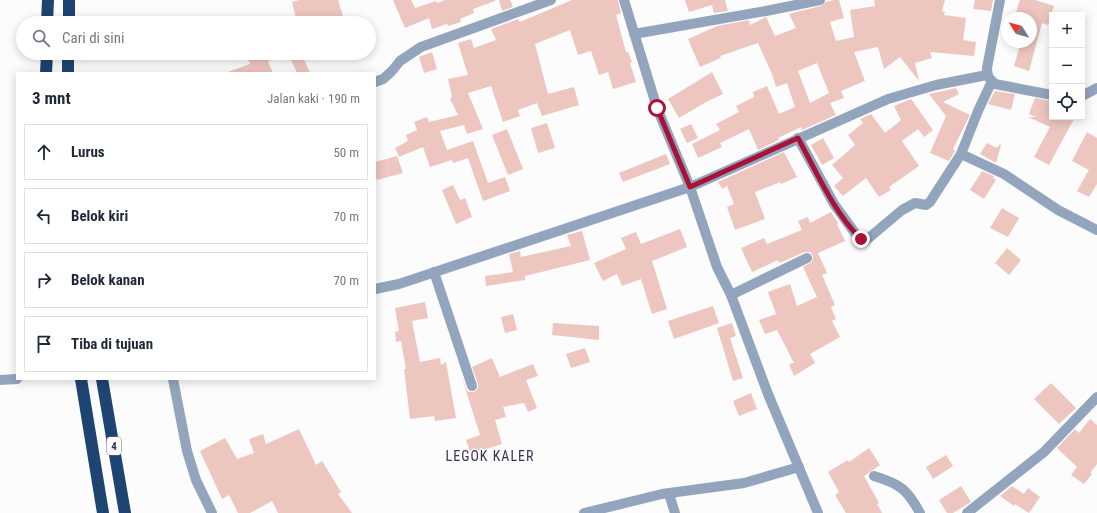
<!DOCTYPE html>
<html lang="id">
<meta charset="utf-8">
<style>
:root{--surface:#fff;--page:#f6f6f7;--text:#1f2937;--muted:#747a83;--line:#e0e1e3}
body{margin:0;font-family:"Roboto Condensed",sans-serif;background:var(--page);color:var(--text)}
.controls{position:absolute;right:12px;top:12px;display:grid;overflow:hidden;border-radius:0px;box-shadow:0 2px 10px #0003}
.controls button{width:36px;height:36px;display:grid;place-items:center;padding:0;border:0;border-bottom:1px solid var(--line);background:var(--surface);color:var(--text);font:20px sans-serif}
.compass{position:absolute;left:1001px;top:12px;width:36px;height:36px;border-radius:50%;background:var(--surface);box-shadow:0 2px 10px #0003;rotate:307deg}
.stop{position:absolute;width:12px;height:12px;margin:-9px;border:3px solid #a91237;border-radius:50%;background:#fff}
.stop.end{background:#a91237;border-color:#fff;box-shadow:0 1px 4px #0008}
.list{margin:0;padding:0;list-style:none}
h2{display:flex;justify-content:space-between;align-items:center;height:52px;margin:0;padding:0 16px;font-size:17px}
h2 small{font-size:13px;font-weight:400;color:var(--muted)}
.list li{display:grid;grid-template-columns:26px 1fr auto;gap:12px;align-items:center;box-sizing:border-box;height:56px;margin:0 8px 8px;padding:0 8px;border:1px solid var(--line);border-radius:0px}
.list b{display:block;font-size:15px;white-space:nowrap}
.list em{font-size:13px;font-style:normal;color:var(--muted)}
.icon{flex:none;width:22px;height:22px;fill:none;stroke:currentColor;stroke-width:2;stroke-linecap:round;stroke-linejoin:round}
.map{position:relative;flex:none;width:1097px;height:513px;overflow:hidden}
.search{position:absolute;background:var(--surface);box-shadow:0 2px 10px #0003;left:16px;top:16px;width:360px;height:44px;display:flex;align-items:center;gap:10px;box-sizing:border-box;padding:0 14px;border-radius:22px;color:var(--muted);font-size:15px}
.panel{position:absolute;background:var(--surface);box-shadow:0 2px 10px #0003;left:16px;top:72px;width:360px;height:308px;border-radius:0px}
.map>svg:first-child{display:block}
.building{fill:#eec6c0;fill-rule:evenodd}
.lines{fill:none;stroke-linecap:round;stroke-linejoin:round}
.minor{stroke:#93a5bd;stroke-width:10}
.highway{stroke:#1e4471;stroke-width:12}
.route{stroke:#a91237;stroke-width:5}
.labels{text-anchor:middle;stroke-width:3;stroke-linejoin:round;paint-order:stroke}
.shield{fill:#fbfcfb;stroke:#706f77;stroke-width:1}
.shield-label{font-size:11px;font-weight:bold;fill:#34323f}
.quarter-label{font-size:14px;letter-spacing:1px;fill:#39354f;stroke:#fbfcfb}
</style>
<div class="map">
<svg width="1097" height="513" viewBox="0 0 1097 513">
<rect width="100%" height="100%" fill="#fbfcfb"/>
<g class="building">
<polygon points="299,0 338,0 345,23 297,23 292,2"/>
<polygon points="393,0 411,0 415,8 436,1 437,3 445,0 495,0 495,1 473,9 474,13 460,19 461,22 448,26 447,24 432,29 429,18 405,28"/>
<polygon points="499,0 510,0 513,7 502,11"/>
<polygon points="572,0 618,0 621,13 616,15 626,52 628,52 632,62 630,63 636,82 613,89 608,72 599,75 591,51 578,55 570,30 535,44 548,94 574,87 579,105 542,116 537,103 518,110 520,116 503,122 491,86 468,93 483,129 467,134 464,125 440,131 447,150 473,141 488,183 505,177 510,191 483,201 468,158 453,163 452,160 430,167 423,147 399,157 395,148 408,141 406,135 417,130 414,122 427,117 429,122 458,115 450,99 452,97 448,79 468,75 458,43 471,39 474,48 496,40 491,29 518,19 520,22"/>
<polygon points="685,0 725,0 728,11 714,13 712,5 689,12"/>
<path d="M834,0H839L844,18L830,22L836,41L854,37L850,10L875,6L874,0H945L942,11L945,12L944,15L966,18L963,40L976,42L974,56L930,52L932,58L915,63L919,81L900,57L884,69L878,47L854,52L865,81L841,91L844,98L830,103L836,115L802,130L801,127L778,138L779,140L758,150L749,129L720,143L722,147L698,158L692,144L720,130L716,124L739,112L736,106L754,97L753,92L767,86L779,114L795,107L787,83L776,87L772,74L758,43L720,56L721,58L700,67L688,39L717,26L749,20L750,25L766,17L775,36L796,28L789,14L796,12L821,6L826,2ZM817,63L829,93L810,103L798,71Z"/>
<polygon points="975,0 993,0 991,11 973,9"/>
<polygon points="1020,0 1035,0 1054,6 1048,25 1042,23 1029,71 1014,66 1021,42 1031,42 1031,18 1014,18"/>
<polygon points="432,52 437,69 424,73 419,57"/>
<polygon points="245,53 267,53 270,61 268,62 273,73 228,73 228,72 250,64"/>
<polygon points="288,53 301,53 310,73 297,73"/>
<polygon points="712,72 723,94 706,102 679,118 668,99"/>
<polygon points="956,88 959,94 943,102 970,115 953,149 955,151 949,161 930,153 946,116 929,94"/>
<polygon points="995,91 1015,94 1011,110 988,104"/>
<polygon points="1035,98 1052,101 1052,117 1075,117 1049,165 1034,157 1050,127 1028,117 1037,117 1029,114"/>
<polygon points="911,99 933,130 924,137 918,129 902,141 919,166 889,187 891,190 879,197 866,178 843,196 834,186 843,178 832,165 855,145 848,135 863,123 860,119 871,114 885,133 901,120 894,106"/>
<polygon points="547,123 555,148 538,153 531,128"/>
<polygon points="691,124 698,138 687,143 680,129"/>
<polygon points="507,129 523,169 508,175 492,135"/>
<polygon points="1087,132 1097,138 1097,184 1089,197 1077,191 1089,170 1072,161"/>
<polygon points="823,138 834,158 822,165 811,145"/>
<polygon points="987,143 997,148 1000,144 1001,145 996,163 980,154"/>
<polygon points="784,152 797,177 781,184 780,182 755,192 765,219 735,230 727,207 734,204 727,186 722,189 718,182"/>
<polygon points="666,154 670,164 623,182 619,173"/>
<polygon points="397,156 403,173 377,180 375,174 375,162"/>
<polygon points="982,171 994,176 993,178 996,180 984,199 970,190"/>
<polygon points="453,185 460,200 465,198 472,217 456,224 442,190"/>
<polygon points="1002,208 1019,218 1008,237 990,228"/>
<polygon points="831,212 838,223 837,224 845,241 818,253 827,273 822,275 835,305 831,307 836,319 832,321 840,337 810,354 815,363 794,376 789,364 794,363 777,330 765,334 759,320 776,314 768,292 790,284 797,306 817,297 803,267 812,262 813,256 810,252 805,252 779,263 778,260 752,272 741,248 764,238 767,244 802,230 798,221 808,217 810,223"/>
<polygon points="680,229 687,247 652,261 667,309 652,314 641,279 622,286 617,274 603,281 594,263 626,249 621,238 636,232 641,244"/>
<polygon points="582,231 590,260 525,276 525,280 486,286 485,276 513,272 509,254 520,251 521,257 571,246 567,235"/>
<polygon points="1007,248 1021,260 1009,275 995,263"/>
<polygon points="425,302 428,318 412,321 420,362 440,358 441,365 446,362 456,418 435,421 434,416 410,419 404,369 406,369 401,341 396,342 395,332 399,331 395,308"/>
<polygon points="713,306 719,323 674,339 668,321"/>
<polygon points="513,314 517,330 505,333 501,317"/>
<polygon points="553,323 599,326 599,340 552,335"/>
<polygon points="732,323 736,336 730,338 743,378 733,381 717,328"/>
<polygon points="585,348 590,362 571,368 566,354"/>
<polygon points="492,358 500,377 533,364 538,376 526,380 537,408 528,412 524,403 503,407 506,417 495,420 502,444 471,454 466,440 480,435 461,375 467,391 471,392 474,392 478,388 478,384 472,367"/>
<polygon points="1051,383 1076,408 1059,424 1034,399"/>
<polygon points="751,393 757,409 739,416 733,401"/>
<polygon points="1090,419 1097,425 1097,464 1090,473 1092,474 1084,484 1071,475 1077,467 1057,448 1075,429 1079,433"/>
<polygon points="299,429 316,465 322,461 341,492 338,494 352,513 278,513 272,501 250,513 238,513 229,495 222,499 200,451 225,438 237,459 254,453 249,439 263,434 266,444"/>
<polygon points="869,448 880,465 864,476 879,503 877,504 882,513 846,513 835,495 839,492 828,472 848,460 849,462"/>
<polygon points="946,455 953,466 933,479 926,467"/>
<polygon points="961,486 971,502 953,513 947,513 939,500"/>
<polygon points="1012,486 1024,494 1028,488 1040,497 1029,513 1015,504 1014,506 1000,496"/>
</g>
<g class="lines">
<g class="minor">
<polyline points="624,0 657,108 690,187 717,267 731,295 768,394 818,513"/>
<path d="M1000,0L987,68C987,76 989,79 995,84L1052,95"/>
<polyline points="634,34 771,10 820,0"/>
<polyline points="375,82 383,79 392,71 400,61 421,47 551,0"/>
<polyline points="1082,96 1097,88"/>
<polyline points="798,138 834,204 855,233 864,242 902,210 915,203 926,205 930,202 961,154 1004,174 1058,210 1097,230"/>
<polyline points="961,154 978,111 992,81"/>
<polyline points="434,272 472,386"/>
<polyline points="375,289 399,284 690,187 888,99 936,85 987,75"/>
<polyline points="731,295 807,258"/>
<polyline points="173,379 187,451 196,480 212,513"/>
<polyline points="0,380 17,379"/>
<path d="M874,476C900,484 907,489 920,513"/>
<polyline points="669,494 675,513"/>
<polyline points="584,513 662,494 744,483 799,467"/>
<polyline points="967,513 1044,452 1097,397"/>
</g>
<g class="highway">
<polyline points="47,23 48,0"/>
<polyline points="69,23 69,0"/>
<polyline points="46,73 47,53"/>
<polyline points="68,73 68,53"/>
<polyline points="81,379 103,513"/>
<polyline points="102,379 125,513"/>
</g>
</g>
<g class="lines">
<path class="route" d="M657,108L690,187L798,138C816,171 834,213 861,239"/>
</g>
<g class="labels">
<rect class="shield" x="107" y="437" width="14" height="18" rx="3"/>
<g class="shield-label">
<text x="114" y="450">4</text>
</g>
<g class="quarter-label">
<text x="490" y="461">LEGOK KALER</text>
</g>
</g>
</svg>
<div class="controls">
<button>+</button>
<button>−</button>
<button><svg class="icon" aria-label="locate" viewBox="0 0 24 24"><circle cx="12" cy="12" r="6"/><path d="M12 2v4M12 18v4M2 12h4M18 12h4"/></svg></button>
</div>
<svg class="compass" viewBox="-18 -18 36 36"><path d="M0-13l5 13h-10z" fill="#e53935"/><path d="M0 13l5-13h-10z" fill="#747a83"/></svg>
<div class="stop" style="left:657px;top:108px"></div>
<div class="stop end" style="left:861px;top:239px"></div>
<div class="search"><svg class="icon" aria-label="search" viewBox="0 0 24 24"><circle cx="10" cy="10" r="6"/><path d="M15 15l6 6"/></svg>Cari di sini</div>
<section class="panel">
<h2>3 mnt<small>Jalan kaki · 190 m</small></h2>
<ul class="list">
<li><svg class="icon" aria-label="ahead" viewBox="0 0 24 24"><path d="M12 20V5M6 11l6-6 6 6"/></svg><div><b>Lurus</b></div><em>50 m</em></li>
<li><svg class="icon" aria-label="left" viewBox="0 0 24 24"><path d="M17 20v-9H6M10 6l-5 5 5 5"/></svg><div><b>Belok kiri</b></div><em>70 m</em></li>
<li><svg class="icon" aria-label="right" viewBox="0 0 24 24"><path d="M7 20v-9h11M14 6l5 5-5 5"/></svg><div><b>Belok kanan</b></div><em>70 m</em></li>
<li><svg class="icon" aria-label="arrive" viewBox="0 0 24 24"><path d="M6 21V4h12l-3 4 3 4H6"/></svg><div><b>Tiba di tujuan</b></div></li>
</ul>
</section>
</div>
